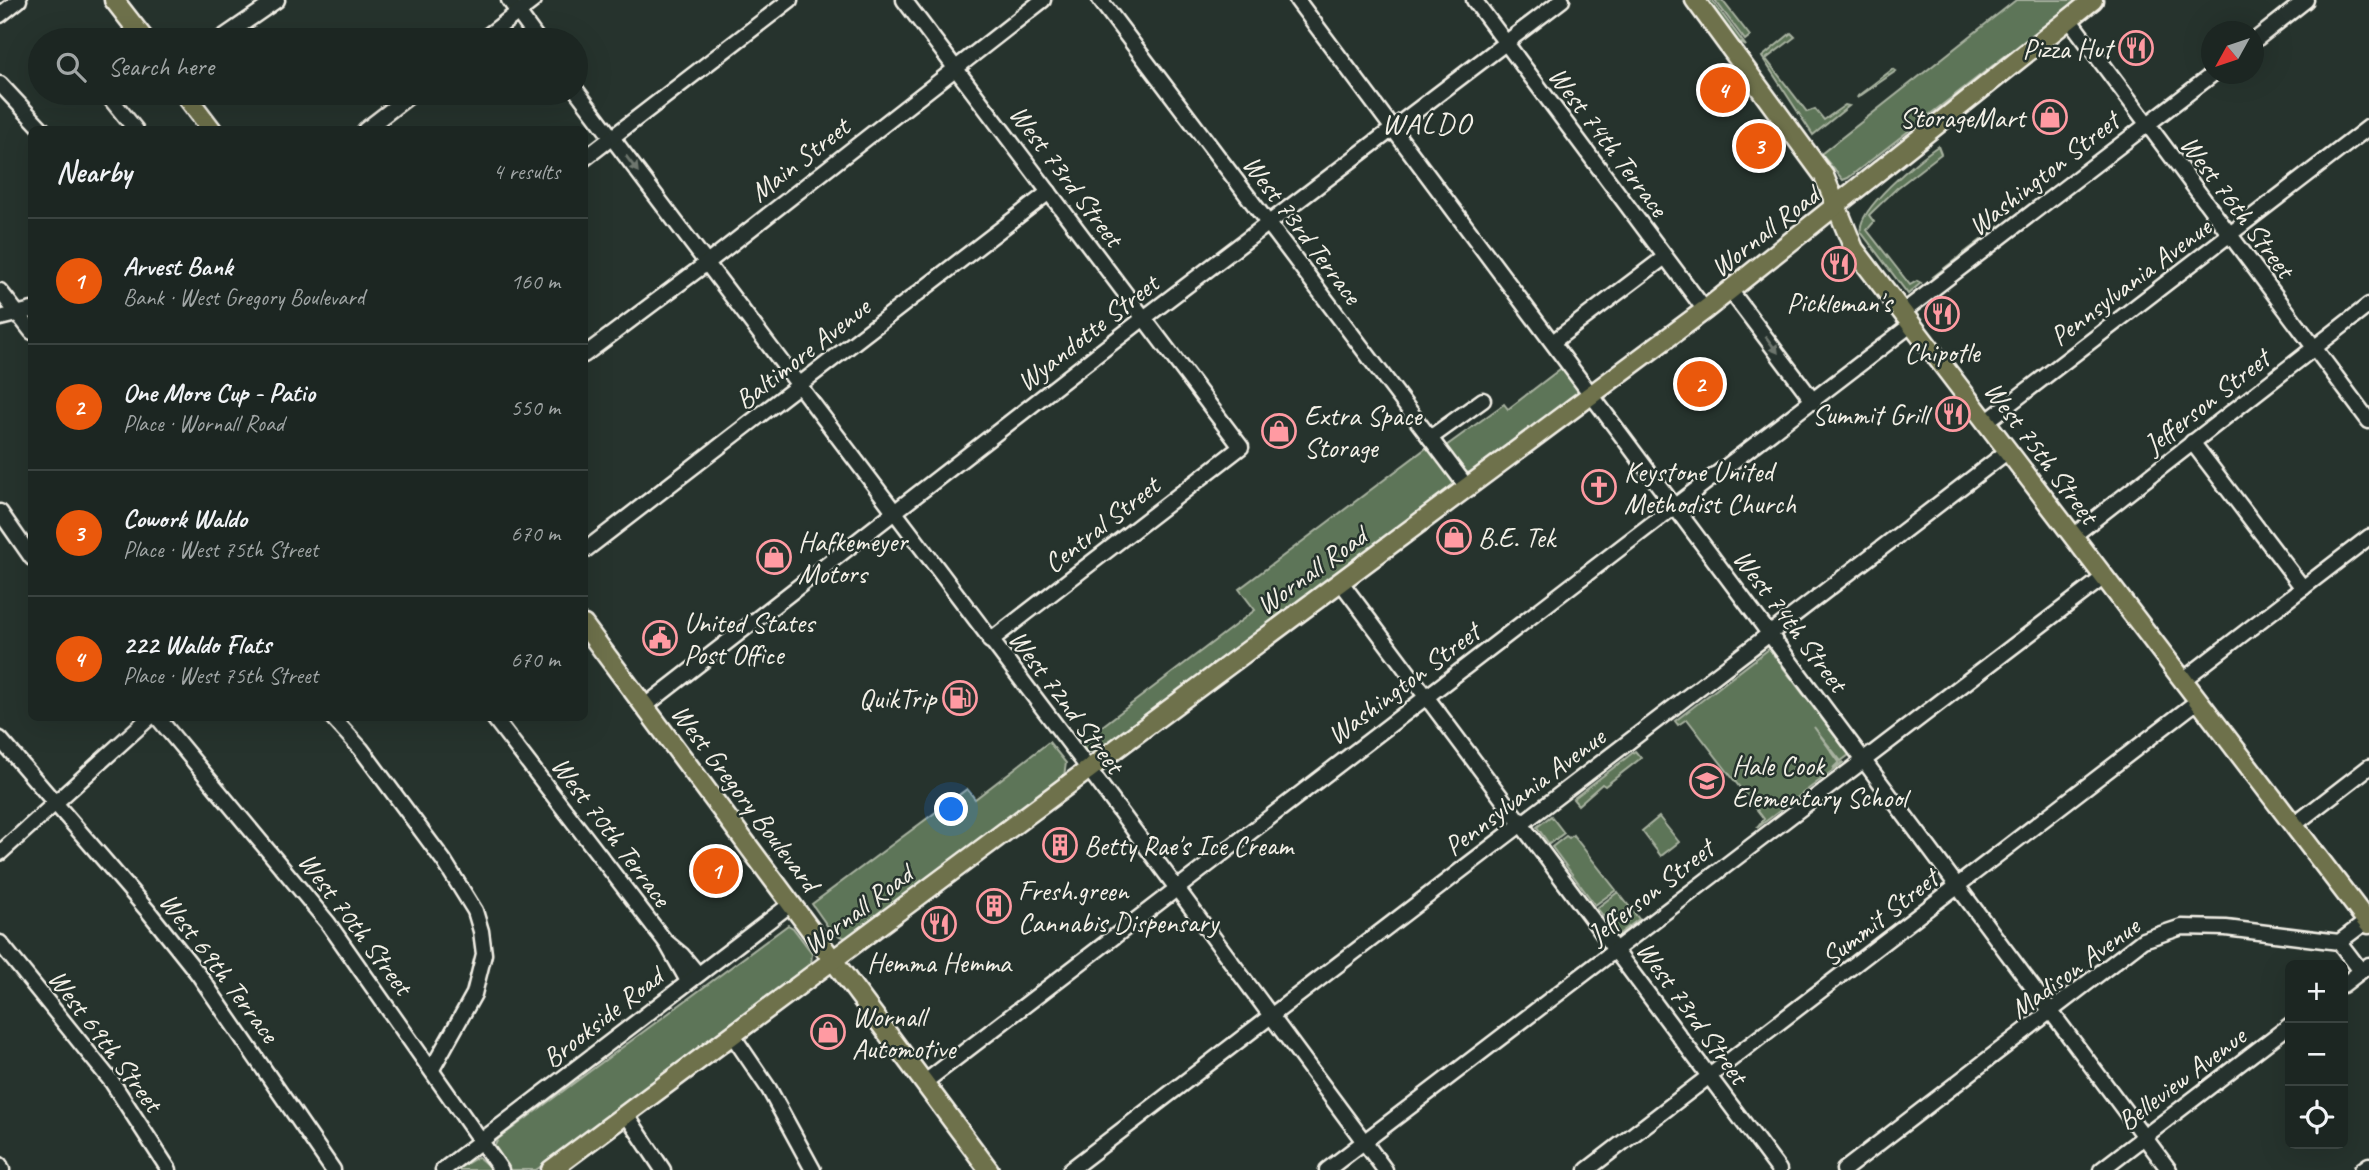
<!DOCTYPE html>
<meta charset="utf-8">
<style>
:root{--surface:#1c2622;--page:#29322f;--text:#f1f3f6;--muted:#a0a5a5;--line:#3a4340;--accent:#ea580c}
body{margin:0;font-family:Caveat,sans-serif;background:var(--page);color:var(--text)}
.controls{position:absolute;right:21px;bottom:21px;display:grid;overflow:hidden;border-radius:10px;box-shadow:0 7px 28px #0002}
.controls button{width:63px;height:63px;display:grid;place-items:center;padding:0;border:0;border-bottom:2px solid var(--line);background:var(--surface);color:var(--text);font:35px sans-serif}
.compass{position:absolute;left:2201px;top:21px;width:63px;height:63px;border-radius:50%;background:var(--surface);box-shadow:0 7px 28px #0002;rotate:230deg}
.you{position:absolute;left:952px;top:810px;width:24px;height:24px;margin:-18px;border:5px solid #fff;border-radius:50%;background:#1a73e8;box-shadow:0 0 0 10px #1a73e833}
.badge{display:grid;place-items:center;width:46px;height:46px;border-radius:50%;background:var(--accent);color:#fff;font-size:23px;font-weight:700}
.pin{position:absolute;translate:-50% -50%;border:4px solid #fff;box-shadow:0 2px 7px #0006}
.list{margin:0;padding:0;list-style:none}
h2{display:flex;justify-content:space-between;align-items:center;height:91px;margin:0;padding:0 28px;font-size:30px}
h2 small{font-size:23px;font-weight:400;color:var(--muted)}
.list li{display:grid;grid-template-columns:46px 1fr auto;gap:21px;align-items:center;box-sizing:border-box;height:126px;padding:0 28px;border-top:2px solid var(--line)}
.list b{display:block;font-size:26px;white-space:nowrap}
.list p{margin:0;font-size:23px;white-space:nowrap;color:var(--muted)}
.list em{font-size:23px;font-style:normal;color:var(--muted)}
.icon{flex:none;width:38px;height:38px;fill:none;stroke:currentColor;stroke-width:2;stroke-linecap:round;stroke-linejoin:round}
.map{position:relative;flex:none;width:2369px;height:1170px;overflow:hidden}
.search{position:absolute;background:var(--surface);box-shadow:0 7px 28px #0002;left:28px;top:28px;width:560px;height:77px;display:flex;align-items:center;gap:18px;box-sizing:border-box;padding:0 24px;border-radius:38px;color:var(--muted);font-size:26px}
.panel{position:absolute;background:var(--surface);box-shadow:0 7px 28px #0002;left:28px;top:126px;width:560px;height:595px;border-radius:10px}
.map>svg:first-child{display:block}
.green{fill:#5d7458;stroke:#a8b2a0;stroke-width:2}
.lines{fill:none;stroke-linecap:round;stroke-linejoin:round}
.minor-casing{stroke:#f4f1e8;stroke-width:19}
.major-casing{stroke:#f4f1e8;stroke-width:23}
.minor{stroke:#26332d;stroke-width:14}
.major{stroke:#6e714b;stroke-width:18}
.oneway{fill:#6e766e}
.labels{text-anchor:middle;stroke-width:5;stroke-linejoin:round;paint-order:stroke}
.poi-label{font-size:28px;fill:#f4f1e8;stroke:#26332d;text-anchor:start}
.street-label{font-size:28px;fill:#f4f1e8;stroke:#26332d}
.neighbourhood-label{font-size:30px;letter-spacing:2px;fill:#f4f1e8;stroke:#26332d}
</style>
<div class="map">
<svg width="2369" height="1170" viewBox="0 0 2369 1170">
<rect width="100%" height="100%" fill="#26332d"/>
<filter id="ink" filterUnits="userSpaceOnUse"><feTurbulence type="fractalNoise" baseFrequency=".0143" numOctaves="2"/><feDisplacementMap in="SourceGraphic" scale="14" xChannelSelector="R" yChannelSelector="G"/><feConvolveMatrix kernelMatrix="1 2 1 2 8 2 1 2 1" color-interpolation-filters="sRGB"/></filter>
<g filter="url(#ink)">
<g class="green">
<polygon points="1707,0 1712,0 1746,46 1738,41"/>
<polygon points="1715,0 1722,0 1750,36 1745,40"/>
<polygon points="2016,0 2077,0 1848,178 1843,180 1821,154"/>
<polygon points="1791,33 1795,37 1766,59 1807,112 1815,109 1824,120 1845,105 1849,106 1813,135 1762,57"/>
<polygon points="1893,69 1896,71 1857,98 1858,96"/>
<path d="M1938,146L1941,154L1897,188L1869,215L1874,222L1867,230L1910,285L1917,281L1921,283L1908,294L1861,232C1855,211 1920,158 1938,146Z"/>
<polygon points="1999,226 1999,231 1938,278 1933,277"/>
<polygon points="1564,366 1580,391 1578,394 1472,473 1464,472 1446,446 1504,404 1508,409"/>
<polygon points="1429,446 1455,481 1452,487 1097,751 1085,753 1076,746 1255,610 1239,589"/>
<polygon points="1766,645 1767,647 1675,716 1678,713"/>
<polygon points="1769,649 1849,755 1841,761 1814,727 1839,762 1833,768 1844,762 1757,828 1764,819 1687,719 1678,725 1675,721"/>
<polygon points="1049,742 1066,763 1064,776 846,938 833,934 812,904 967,789 975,799"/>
<polygon points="1635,751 1641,758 1605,786 1602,784 1578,805 1573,799"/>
<polygon points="1551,816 1564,833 1549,844 1537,827"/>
<polygon points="1659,817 1679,842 1661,856 1642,831"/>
<polygon points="1573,835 1616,890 1595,905 1552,847 1566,836 1569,838"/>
<polygon points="1618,892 1639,919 1618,935 1597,908"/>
<polygon points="788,925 793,928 812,953 811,965 536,1170 508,1170 494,1147 498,1139"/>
<polygon points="478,1157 493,1170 456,1170"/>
</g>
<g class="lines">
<g class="minor-casing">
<g id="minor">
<polyline points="509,0 538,40"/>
<polyline points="904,0 1241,447 990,641"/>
<polyline points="1100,0 1467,487"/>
<polyline points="1297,0 2169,1170"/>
<polyline points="1474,0 1705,310"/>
<polyline points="0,15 19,0"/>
<polyline points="2069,19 2369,421"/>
<polyline points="219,40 277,0"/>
<polyline points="482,40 534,0"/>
<polyline points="2254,41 2306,0"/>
<polyline points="0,84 43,130"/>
<polyline points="576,90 1088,768 1385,1170"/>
<polyline points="106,93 136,130"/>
<polyline points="365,130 413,93"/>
<polyline points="584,159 790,0"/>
<polyline points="1730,290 1814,402"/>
<polyline points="0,291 32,332"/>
<polyline points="1903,312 2213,74"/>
<polyline points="0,318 32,310"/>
<polyline points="1554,341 1665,257"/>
<polyline points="584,355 707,263 1043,0"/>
<polyline points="1986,422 2369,127"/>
<polyline points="1430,438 1483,400"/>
<polyline points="2192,442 2303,588"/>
<polyline points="0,512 32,558"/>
<polyline points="2073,536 2369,305"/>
<polyline points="584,551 1049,192"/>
<polyline points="1340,581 1779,1170"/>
<polyline points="2183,680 2369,537"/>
<polyline points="645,706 1144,318 1562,0"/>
<polyline points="158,718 328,923 501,1170"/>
<polyline points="333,718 361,749 444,861 475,911 481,931 484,954 474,994 432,1069"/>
<polyline points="494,718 665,941 682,955 697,973"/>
<polyline points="0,739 148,911 199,975 333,1170"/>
<polyline points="2294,825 2369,767"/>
<polyline points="0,853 149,718"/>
<polyline points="666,942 688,981"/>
<polyline points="2339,942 2361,971"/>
<polyline points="0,943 112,1082 169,1170"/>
<polyline points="2343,985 2369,965"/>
<polyline points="733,1036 769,1089 813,1170"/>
<polyline points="925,1082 1912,324"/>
<polyline points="626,1114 663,1170"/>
<polyline points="0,1165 2,1170"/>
<polyline points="443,1170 792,903"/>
<polyline points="1070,1170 2008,451"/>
<polyline points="1327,1170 2104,577"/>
<polyline points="1587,1170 2199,700"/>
<polyline points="1844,1170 2143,940 2182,927 2226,928 2339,942 2367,921"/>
<polyline points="2101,1170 2290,1025"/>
<polyline points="2362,1170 2369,1165"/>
</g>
</g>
<g class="major-casing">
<g id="major">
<polyline points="114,0 145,40"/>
<polyline points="1695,0 1824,176 1854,249 2369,924"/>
<polyline points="184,93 212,130"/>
<polyline points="584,625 989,1170"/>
<polyline points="551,1170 1705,310 2093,0"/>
</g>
</g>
<use href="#minor" class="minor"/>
<use href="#major" class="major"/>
</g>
<defs><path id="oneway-solid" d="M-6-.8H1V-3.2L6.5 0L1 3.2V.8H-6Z" transform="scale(1.75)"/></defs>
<g class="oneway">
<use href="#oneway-solid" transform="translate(632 164) rotate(53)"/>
<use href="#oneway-solid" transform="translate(1772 345) rotate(53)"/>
</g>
</g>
<defs>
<g id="restaurant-ring" transform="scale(1.75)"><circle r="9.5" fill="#26332d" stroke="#ff9aa2" stroke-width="1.5"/><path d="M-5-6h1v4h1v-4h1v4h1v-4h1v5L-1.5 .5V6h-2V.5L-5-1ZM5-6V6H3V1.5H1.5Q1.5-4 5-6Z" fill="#ff9aa2"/></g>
<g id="shop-ring" transform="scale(1.75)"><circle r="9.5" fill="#26332d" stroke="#ff9aa2" stroke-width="1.5"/><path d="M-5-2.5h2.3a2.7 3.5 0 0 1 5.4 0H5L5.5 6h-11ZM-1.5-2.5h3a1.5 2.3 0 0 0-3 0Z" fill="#ff9aa2"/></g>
<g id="church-ring" transform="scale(1.75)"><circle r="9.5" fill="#26332d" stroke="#ff9aa2" stroke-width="1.5"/><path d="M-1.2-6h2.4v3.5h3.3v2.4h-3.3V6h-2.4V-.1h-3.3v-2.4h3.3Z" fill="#ff9aa2"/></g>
<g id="civic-ring" transform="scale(1.75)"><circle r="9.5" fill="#26332d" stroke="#ff9aa2" stroke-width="1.5"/><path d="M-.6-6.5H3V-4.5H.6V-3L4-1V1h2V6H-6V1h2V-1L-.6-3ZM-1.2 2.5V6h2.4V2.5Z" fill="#ff9aa2"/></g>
<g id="fuel-ring" transform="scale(1.75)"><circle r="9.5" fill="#26332d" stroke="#ff9aa2" stroke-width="1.5"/><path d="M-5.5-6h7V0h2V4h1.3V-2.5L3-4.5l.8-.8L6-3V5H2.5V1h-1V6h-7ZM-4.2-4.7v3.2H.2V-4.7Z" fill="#ff9aa2"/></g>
<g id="school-ring" transform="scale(1.75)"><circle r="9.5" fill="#26332d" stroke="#ff9aa2" stroke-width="1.5"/><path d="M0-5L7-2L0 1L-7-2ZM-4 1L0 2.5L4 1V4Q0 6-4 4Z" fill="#ff9aa2"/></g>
<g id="building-ring" transform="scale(1.75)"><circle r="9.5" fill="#26332d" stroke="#ff9aa2" stroke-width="1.5"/><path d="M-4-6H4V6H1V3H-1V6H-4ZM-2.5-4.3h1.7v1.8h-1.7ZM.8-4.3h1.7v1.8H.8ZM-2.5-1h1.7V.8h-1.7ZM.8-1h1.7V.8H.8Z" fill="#ff9aa2"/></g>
</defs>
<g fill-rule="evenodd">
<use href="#restaurant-ring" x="2136" y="48"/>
<use href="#shop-ring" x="2050" y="117"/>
<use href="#restaurant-ring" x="1839" y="264"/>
<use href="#restaurant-ring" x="1942" y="314"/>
<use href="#restaurant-ring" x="1953" y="414"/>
<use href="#shop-ring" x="1279" y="431"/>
<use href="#church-ring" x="1599" y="487"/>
<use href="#shop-ring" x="1454" y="537"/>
<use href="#shop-ring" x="774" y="557"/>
<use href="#civic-ring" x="660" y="638"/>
<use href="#fuel-ring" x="960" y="698"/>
<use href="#school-ring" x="1707" y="781"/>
<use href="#building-ring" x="1060" y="845"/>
<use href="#building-ring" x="994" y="906"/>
<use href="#restaurant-ring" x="939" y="924"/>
<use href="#shop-ring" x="828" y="1032"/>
</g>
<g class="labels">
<g class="poi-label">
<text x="2112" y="58" text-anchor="end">Pizza Hut</text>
<text x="2025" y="127" text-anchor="end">StorageMart</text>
<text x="1839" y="312" text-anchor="middle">Pickleman's</text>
<text x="1942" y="362" text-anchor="middle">Chipotle</text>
<text x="1928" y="424" text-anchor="end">Summit Grill</text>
<text x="1304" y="425">Extra Space<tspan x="1304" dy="32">Storage</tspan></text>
<text x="1624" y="481">Keystone United<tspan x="1624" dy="32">Methodist Church</tspan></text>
<text x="1478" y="547">B.E. Tek</text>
<text x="798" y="551">Hafkemeyer<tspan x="798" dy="32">Motors</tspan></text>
<text x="684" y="632">United States<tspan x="684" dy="32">Post Office</tspan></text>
<text x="936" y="708" text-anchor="end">QuikTrip</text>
<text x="1732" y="775">Hale Cook<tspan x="1732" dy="32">Elementary School</tspan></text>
<text x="1084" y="855">Betty Rae's Ice Cream</text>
<text x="1018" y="900">Fresh.green<tspan x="1018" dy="32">Cannabis Dispensary</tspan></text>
<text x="939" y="972" text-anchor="middle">Hemma Hemma</text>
<text x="852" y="1026">Wornall<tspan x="852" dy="32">Automotive</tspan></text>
</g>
<g class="street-label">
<text transform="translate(1609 141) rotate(53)" y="10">West 74th Terrace</text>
<text transform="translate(799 159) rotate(-38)" y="10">Main Street</text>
<text transform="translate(2043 173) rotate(-38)" y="10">Washington Street</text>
<text transform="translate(1067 175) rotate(53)" y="10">West 73rd Street</text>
<text transform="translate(2238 206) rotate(53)" y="10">West 76th Street</text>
<text transform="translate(1303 229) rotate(53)" y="10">West 73rd Terrace</text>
<text transform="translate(1764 231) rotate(-38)" y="10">Wornall Road</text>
<text transform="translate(2130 281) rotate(-37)" y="10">Pennsylvania Avenue</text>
<text transform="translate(1087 332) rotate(-38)" y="10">Wyandotte Street</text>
<text transform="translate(802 353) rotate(-38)" y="10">Baltimore Avenue</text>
<text transform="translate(2206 401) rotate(-38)" y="10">Jefferson Street</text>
<text transform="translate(2042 452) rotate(53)" y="10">West 75th Street</text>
<text transform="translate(1101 524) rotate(-38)" y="10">Central Street</text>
<text transform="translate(1311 570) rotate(-36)" y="10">Wornall Road</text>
<text transform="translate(1791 620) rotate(53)" y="10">West 74th Street</text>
<text transform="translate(1403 683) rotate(-37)" y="10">Washington Street</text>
<text transform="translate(1067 701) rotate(53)" y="10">West 72nd Street</text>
<text transform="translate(1524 791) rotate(-37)" y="10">Pennsylvania Avenue</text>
<text transform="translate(746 797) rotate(53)" y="10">West Gregory Boulevard</text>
<text transform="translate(612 831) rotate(53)" y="10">West 70th Terrace</text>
<text transform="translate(1650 891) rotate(-38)" y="10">Jefferson Street</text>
<text transform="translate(857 909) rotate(-37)" y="10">Wornall Road</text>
<text transform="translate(1879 917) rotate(-38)" y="10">Summit Street</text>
<text transform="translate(356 923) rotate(53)" y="10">West 70th Street</text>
<text transform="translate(220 967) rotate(53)" y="10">West 69th Terrace</text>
<text transform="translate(2074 967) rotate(-36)" y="10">Madison Avenue</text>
<text transform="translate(1693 1012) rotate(54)" y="10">West 73rd Street</text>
<text transform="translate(602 1017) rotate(-38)" y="10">Brookside Road</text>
<text transform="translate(106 1040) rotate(53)" y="10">West 69th Street</text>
<text transform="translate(2181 1078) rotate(-37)" y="10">Belleview Avenue</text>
</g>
<g class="neighbourhood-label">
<text x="1427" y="133">WALDO</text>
</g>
</g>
</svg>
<div class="controls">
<button>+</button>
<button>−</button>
<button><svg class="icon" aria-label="locate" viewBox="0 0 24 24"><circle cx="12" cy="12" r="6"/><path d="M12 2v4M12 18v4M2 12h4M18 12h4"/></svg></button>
</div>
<svg class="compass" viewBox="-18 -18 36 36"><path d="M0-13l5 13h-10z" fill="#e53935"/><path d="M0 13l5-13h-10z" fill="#a0a5a5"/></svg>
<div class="you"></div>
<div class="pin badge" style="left:716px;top:871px">1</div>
<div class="pin badge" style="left:1700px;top:384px">2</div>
<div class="pin badge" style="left:1759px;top:146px">3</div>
<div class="pin badge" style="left:1723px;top:90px">4</div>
<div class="search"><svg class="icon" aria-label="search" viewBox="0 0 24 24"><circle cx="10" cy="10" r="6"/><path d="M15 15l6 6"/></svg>Search here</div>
<section class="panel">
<h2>Nearby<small>4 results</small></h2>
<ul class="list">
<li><span class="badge">1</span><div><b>Arvest Bank</b><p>Bank · West Gregory Boulevard</p></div><em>160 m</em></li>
<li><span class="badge">2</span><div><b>One More Cup - Patio</b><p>Place · Wornall Road</p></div><em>550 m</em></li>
<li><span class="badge">3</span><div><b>Cowork Waldo</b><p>Place · West 75th Street</p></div><em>670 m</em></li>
<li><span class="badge">4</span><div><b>222 Waldo Flats</b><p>Place · West 75th Street</p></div><em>670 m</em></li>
</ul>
</section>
</div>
